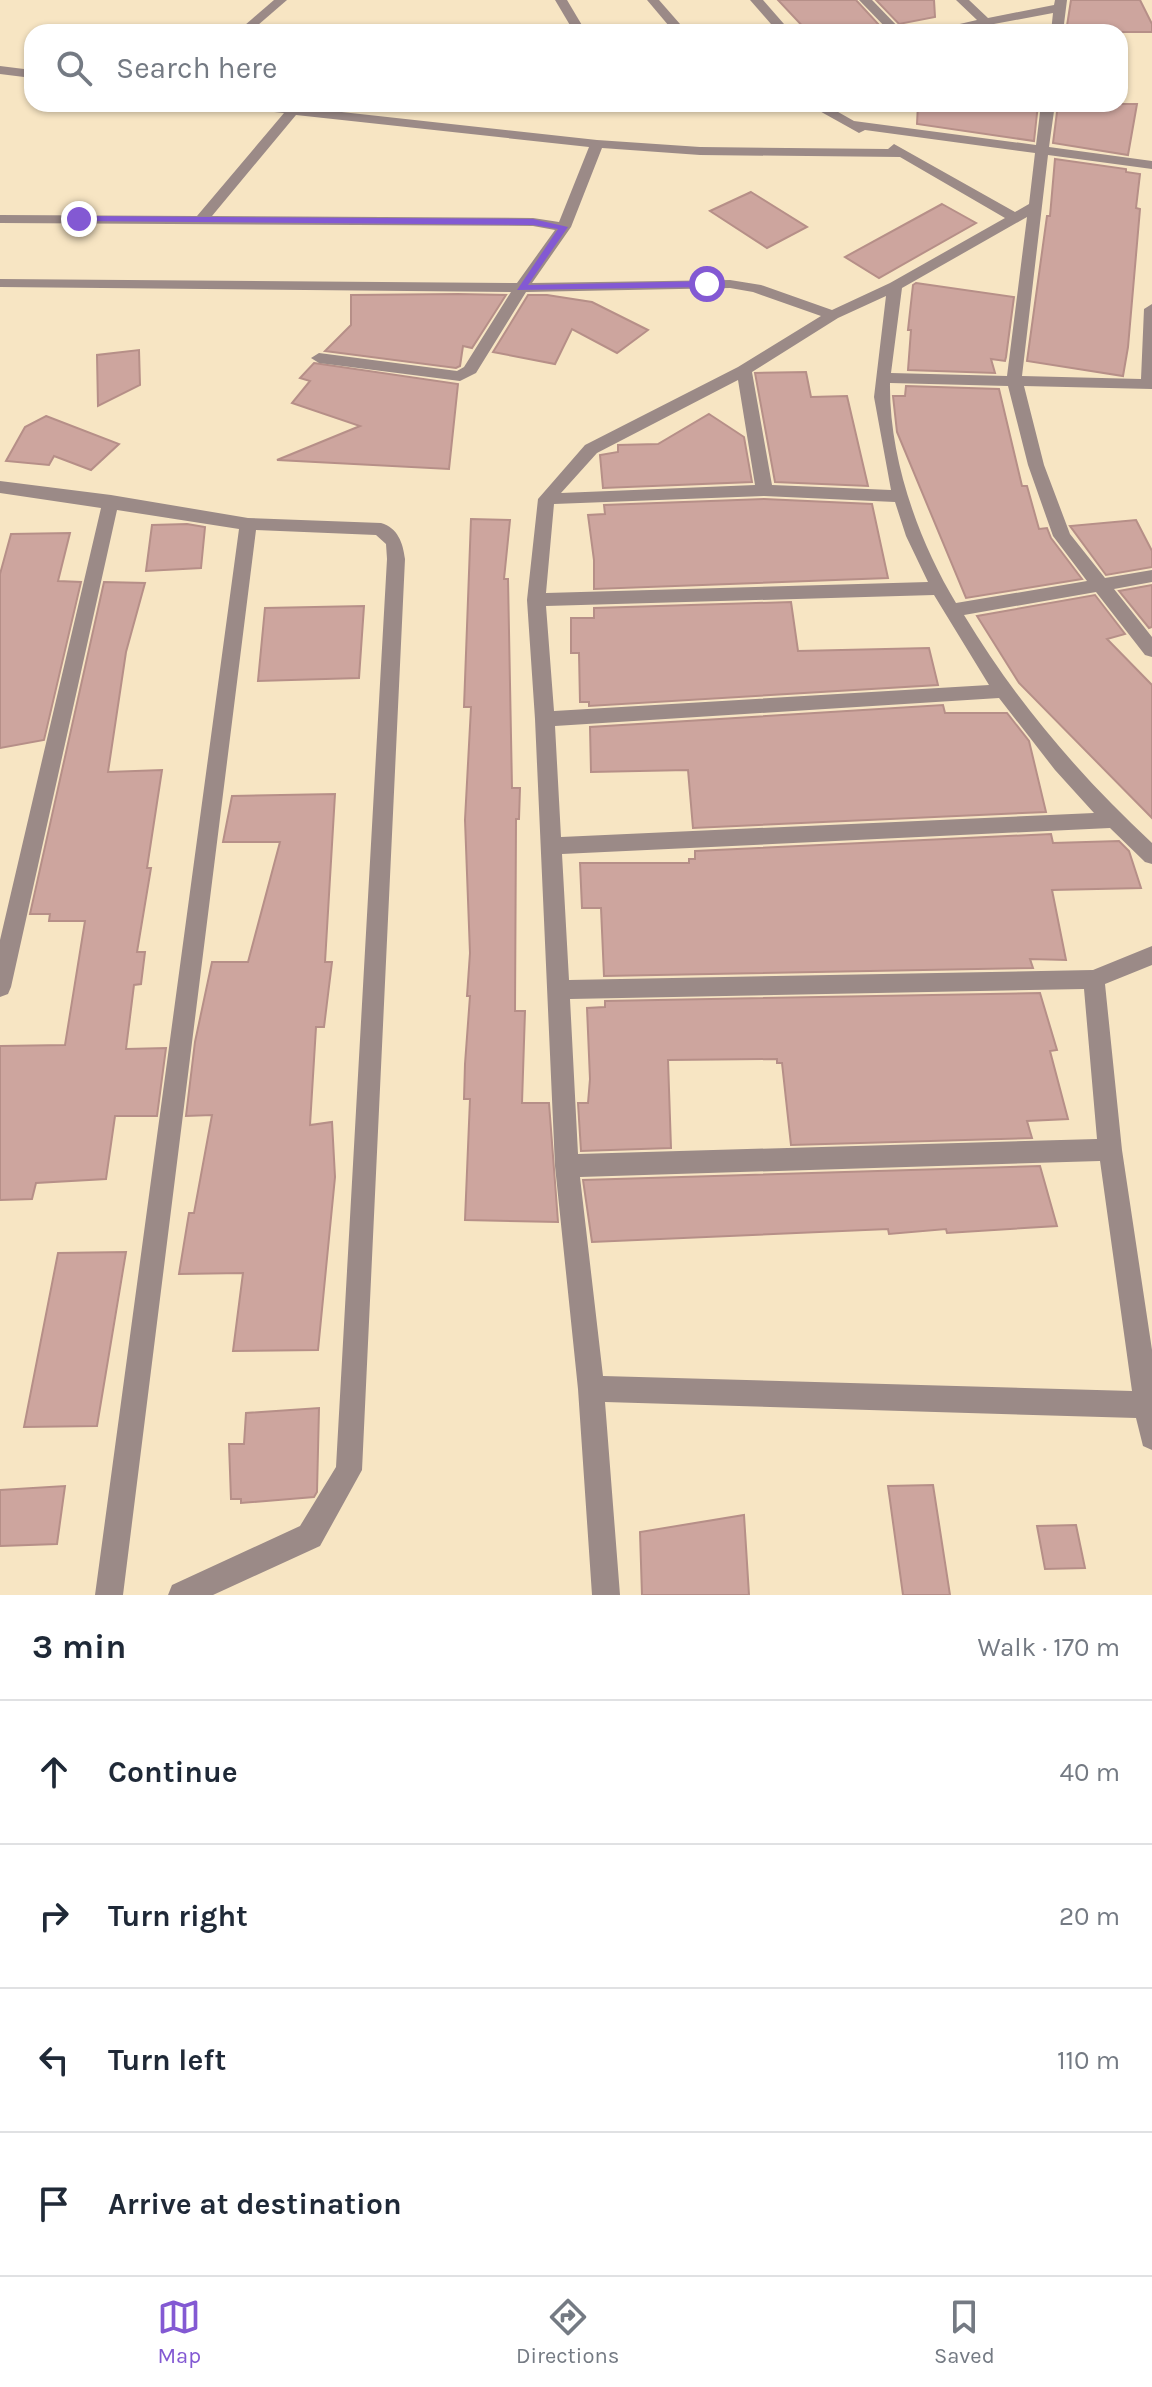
<!DOCTYPE html>
<meta charset="utf-8">
<style>
:root{--surface:#fff;--page:#f2f2f3;--text:#1f2937;--muted:#747a83;--line:#e0e1e3;--accent:#8359d3}
body{margin:0;font-family:Karla,sans-serif;background:var(--page);color:var(--text)}
.stop{position:absolute;width:24px;height:24px;margin:-18px;border:6px solid #8359d3;border-radius:50%;background:#fff}
.stop.end{background:#8359d3;border-color:#fff;box-shadow:0 2px 8px #0008}
.list{margin:0;padding:0;list-style:none}
h2{display:flex;justify-content:space-between;align-items:center;height:104px;margin:0;padding:0 32px;font-size:34px}
h2 small{font-size:26px;font-weight:400;color:var(--muted)}
.list li{display:grid;grid-template-columns:52px 1fr auto;gap:24px;align-items:center;box-sizing:border-box;height:144px;padding:0 32px;border-top:2px solid var(--line)}
.list b{display:block;font-size:30px;white-space:nowrap}
.list em{font-size:26px;font-style:normal;color:var(--muted)}
.icon{flex:none;width:44px;height:44px;fill:none;stroke:currentColor;stroke-width:2;stroke-linecap:round;stroke-linejoin:round}
.map{position:relative;flex:none;width:1152px;height:1595px;overflow:hidden}
.search{position:absolute;background:var(--surface);box-shadow:0 2px 6px #0004;left:24px;right:24px;top:24px;height:88px;display:flex;align-items:center;gap:20px;box-sizing:border-box;padding:0 28px;border-radius:24px;color:var(--muted);font-size:30px}
.sheet{height:680px;background:var(--surface)}
nav{display:flex;justify-content:space-around;align-items:center;box-sizing:border-box;height:112px;border-top:2px solid var(--line);background:var(--surface);font-size:22px;color:var(--muted)}
nav a{display:grid;justify-items:center;gap:4px}
nav .on{color:var(--accent)}
.map>svg:first-child{display:block}
.building{fill:#cda59e;stroke:#b68f88;stroke-width:2}
.lines{fill:none;stroke-linecap:round;stroke-linejoin:round}
.minor{fill:#9b8a87;fill-rule:evenodd}
.route{fill:#8359d3}
</style>
<div class="map">
<svg width="1152" height="1595" viewBox="0 0 1152 1595">
<rect width="100%" height="100%" fill="#f7e5c3"/>
<g class="building">
<polygon points="778,0 856,0 881,27 854,32 808,32"/>
<polygon points="876,0 934,0 935,17 899,24"/>
<polygon points="1071,0 1140,0 1152,24 1152,32 1066,32"/>
<polygon points="918,104 1038,104 1034,141 917,124"/>
<polygon points="1058,104 1137,104 1128,155 1053,143"/>
<polygon points="1055,159 1126,169 1126,172 1140,174 1136,208 1140,209 1128,347 1123,376 1027,361 1047,216 1050,216"/>
<polygon points="751,192 807,227 767,248 710,211"/>
<polygon points="942,204 976,223 879,278 845,257"/>
<polygon points="916,283 1014,297 1006,357 1005,361 991,359 995,373 908,370 911,330 908,330 913,285"/>
<polygon points="458,294 506,295 472,348 463,346 460,366 456,368 325,351 351,325 351,295"/>
<polygon points="528,295 547,295 592,302 648,330 617,353 572,329 555,364 493,352"/>
<polygon points="139,350 140,385 98,406 97,355"/>
<polygon points="314,363 458,384 449,469 277,460 360,426 292,403 310,381 300,378"/>
<polygon points="806,372 811,397 847,396 868,486 775,482 755,373"/>
<polygon points="906,386 999,389 1022,486 1027,486 1039,529 1047,528 1051,538 1082,579 966,598 897,432 893,396 905,396"/>
<polygon points="709,414 744,437 752,482 603,488 600,455 618,452 618,445 658,444"/>
<polygon points="46,416 119,444 91,470 54,456 49,465 6,461 25,427"/>
<polygon points="764,499 872,504 888,578 594,589 594,560 588,515 605,514 604,505"/>
<polygon points="471,519 510,520 504,579 508,579 512,788 520,788 519,819 516,819 515,1011 525,1011 522,1103 549,1103 558,1222 465,1220 470,1099 464,1099 465,1064 470,996 467,996 470,953 465,820 471,707 464,707"/>
<polygon points="1136,520 1152,551 1152,567 1106,575 1070,526"/>
<polygon points="187,524 205,527 201,568 146,571 152,525"/>
<polygon points="70,533 58,581 81,582 44,740 0,748 0,574 11,534"/>
<polygon points="104,582 145,583 126,652 108,772 162,770 147,868 151,868 137,952 145,952 141,984 134,985 126,1049 166,1048 157,1116 115,1116 106,1179 36,1183 32,1199 0,1200 0,1046 65,1045 85,921 49,921 50,914 30,914"/>
<polygon points="1152,585 1152,627 1149,628 1119,591"/>
<polygon points="1095,595 1125,634 1107,639 1152,685 1152,818 1019,683 977,616"/>
<polygon points="791,602 798,651 929,648 938,685 589,706 589,702 580,702 579,653 571,653 571,618 594,618 594,608"/>
<polygon points="364,606 359,678 258,681 265,608"/>
<polygon points="943,705 945,713 1007,713 1029,741 1046,812 693,828 688,770 591,772 590,727"/>
<polygon points="335,794 325,962 332,962 324,1027 316,1027 310,1125 332,1122 335,1177 318,1350 233,1351 243,1273 179,1274 189,1213 194,1213 212,1115 186,1116 195,1042 212,962 248,962 280,842 223,842 232,796"/>
<polygon points="1051,834 1053,843 1119,841 1129,851 1141,888 1052,890 1066,960 1030,959 1033,968 604,976 601,908 582,908 580,863 689,863 689,859 695,859 695,851"/>
<polygon points="1040,993 1057,1050 1050,1051 1068,1119 1027,1121 1032,1138 791,1145 782,1063 777,1063 777,1059 668,1060 671,1148 581,1151 578,1103 588,1103 590,1079 587,1008 605,1007 605,1001"/>
<polygon points="1040,1166 1057,1226 947,1233 946,1229 889,1234 888,1229 592,1242 583,1180"/>
<polygon points="126,1252 97,1426 24,1427 58,1253"/>
<polygon points="319,1408 317,1492 314,1497 241,1503 241,1499 231,1499 229,1444 244,1444 246,1413"/>
<polygon points="933,1485 950,1595 903,1595 888,1486"/>
<polygon points="65,1486 57,1544 0,1546 0,1490"/>
<polygon points="744,1515 749,1595 642,1595 640,1532"/>
<polygon points="1076,1525 1085,1568 1045,1569 1037,1526"/>
</g>
<g class="lines">
<g class="minor">
<polygon points="274,0 287,0 250,32 237,32"/>
<polygon points="555,0 567,0 586,32 574,32"/>
<polygon points="647,0 659,0 687,32 674,32"/>
<polygon points="750,0 763,0 791,32 778,32"/>
<polygon points="859,0 872,0 903,32 890,32"/>
<polygon points="956,0 969,0 988,18 1054,5 1055,0 1067,0 1063,32 1051,32 1053,13 951,32 925,32 977,20"/>
<polygon points="0,66 32,70 32,78 0,74"/>
<path d="M226,104H269L597,140L700,147L888,149L894,144L1015,212L1029,204L1035,153L865,130L859,133L807,104H824L854,121L1036,145L1041,104H1055L1049,147L1152,161V169L1048,155L1022,376L1141,379L1144,309L1152,304V389L1024,386L1044,465L1070,534L1105,578L1152,570V582L1114,589L1152,637V657L1145,655L1096,592L964,615C1015,700 1079,775 1152,843V864L1145,862L1110,828L562,854L569,980L1093,970L1152,946V965L1105,984L1122,1150L1152,1350V1450L1143,1446L1136,1418L605,1402L620,1595H592L578,1389L555,1166L535,719L527,600L538,499L585,445L738,367L821,316L753,292L730,288L526,292L476,373L460,381L319,363L311,358L319,353L457,371L464,367L511,292L0,287V279L517,283L555,230L533,226L0,223V215L197,216L284,113L233,108ZM296,115L589,147L559,222L533,218L212,216ZM602,148L700,155L900,157L1005,218L890,283L832,310L761,285L730,280L532,283L571,227ZM1027,217L1007,376L891,373L902,288ZM886,296L874,397L891,490L772,485L752,372L838,318ZM738,380L755,485L561,493L597,453ZM890,383L1008,386L1028,465L1053,536L1087,581L956,603C918,540 889,458 890,383ZM764,496L895,502L906,536L928,582L546,593L554,504ZM934,595L989,685L554,711L546,606ZM999,698L1055,770L1094,813L561,837L555,726ZM1084,989L1097,1139L578,1154L570,999ZM1100,1161L1132,1391L603,1376L580,1177Z"/>
<path d="M0,481L111,495L248,518L381,523C398,528 403,543 405,559L362,1470L320,1546L213,1595H168L172,1585L300,1526L336,1467L387,559L386,544L376,535L256,530L123,1595H95L239,529L117,510L11,987L8,994L0,997V940L101,508L0,493Z"/>
</g>
</g>
<polygon class="route" points="79,216 533,219 568,227 528,285 707,281 711,284 707,287 517,290 558,229 533,225 76,221"/>
</svg>
<div class="stop" style="left:707px;top:284px"></div>
<div class="stop end" style="left:79px;top:219px"></div>
<div class="search"><svg class="icon" aria-label="search" viewBox="0 0 24 24"><circle cx="10" cy="10" r="6"/><path d="M15 15l6 6"/></svg>Search here</div>
</div>
<section class="sheet">
<h2>3 min<small>Walk · 170 m</small></h2>
<ul class="list">
<li><svg class="icon" aria-label="ahead" viewBox="0 0 24 24"><path d="M12 20V5M6 11l6-6 6 6"/></svg><div><b>Continue</b></div><em>40 m</em></li>
<li><svg class="icon" aria-label="right" viewBox="0 0 24 24"><path d="M7 20v-9h11M14 6l5 5-5 5"/></svg><div><b>Turn right</b></div><em>20 m</em></li>
<li><svg class="icon" aria-label="left" viewBox="0 0 24 24"><path d="M17 20v-9H6M10 6l-5 5 5 5"/></svg><div><b>Turn left</b></div><em>110 m</em></li>
<li><svg class="icon" aria-label="arrive" viewBox="0 0 24 24"><path d="M6 21V4h12l-3 4 3 4H6"/></svg><div><b>Arrive at destination</b></div></li>
</ul>
</section>
<nav>
<a class="on"><svg class="icon" aria-label="map" viewBox="0 0 24 24"><path d="M3 6l6-2 6 2 6-2v14l-6 2-6-2-6 2zM9 4v14M15 6v14"/></svg>Map</a>
<a><svg class="icon" aria-label="directions" viewBox="0 0 24 24"><path d="M12 3l9 9-9 9-9-9zM9 14v-3h6M13 9l2 2-2 2"/></svg>Directions</a>
<a><svg class="icon" aria-label="saved" viewBox="0 0 24 24"><path d="M7 4h10v16l-5-4-5 4z"/></svg>Saved</a>
</nav>
